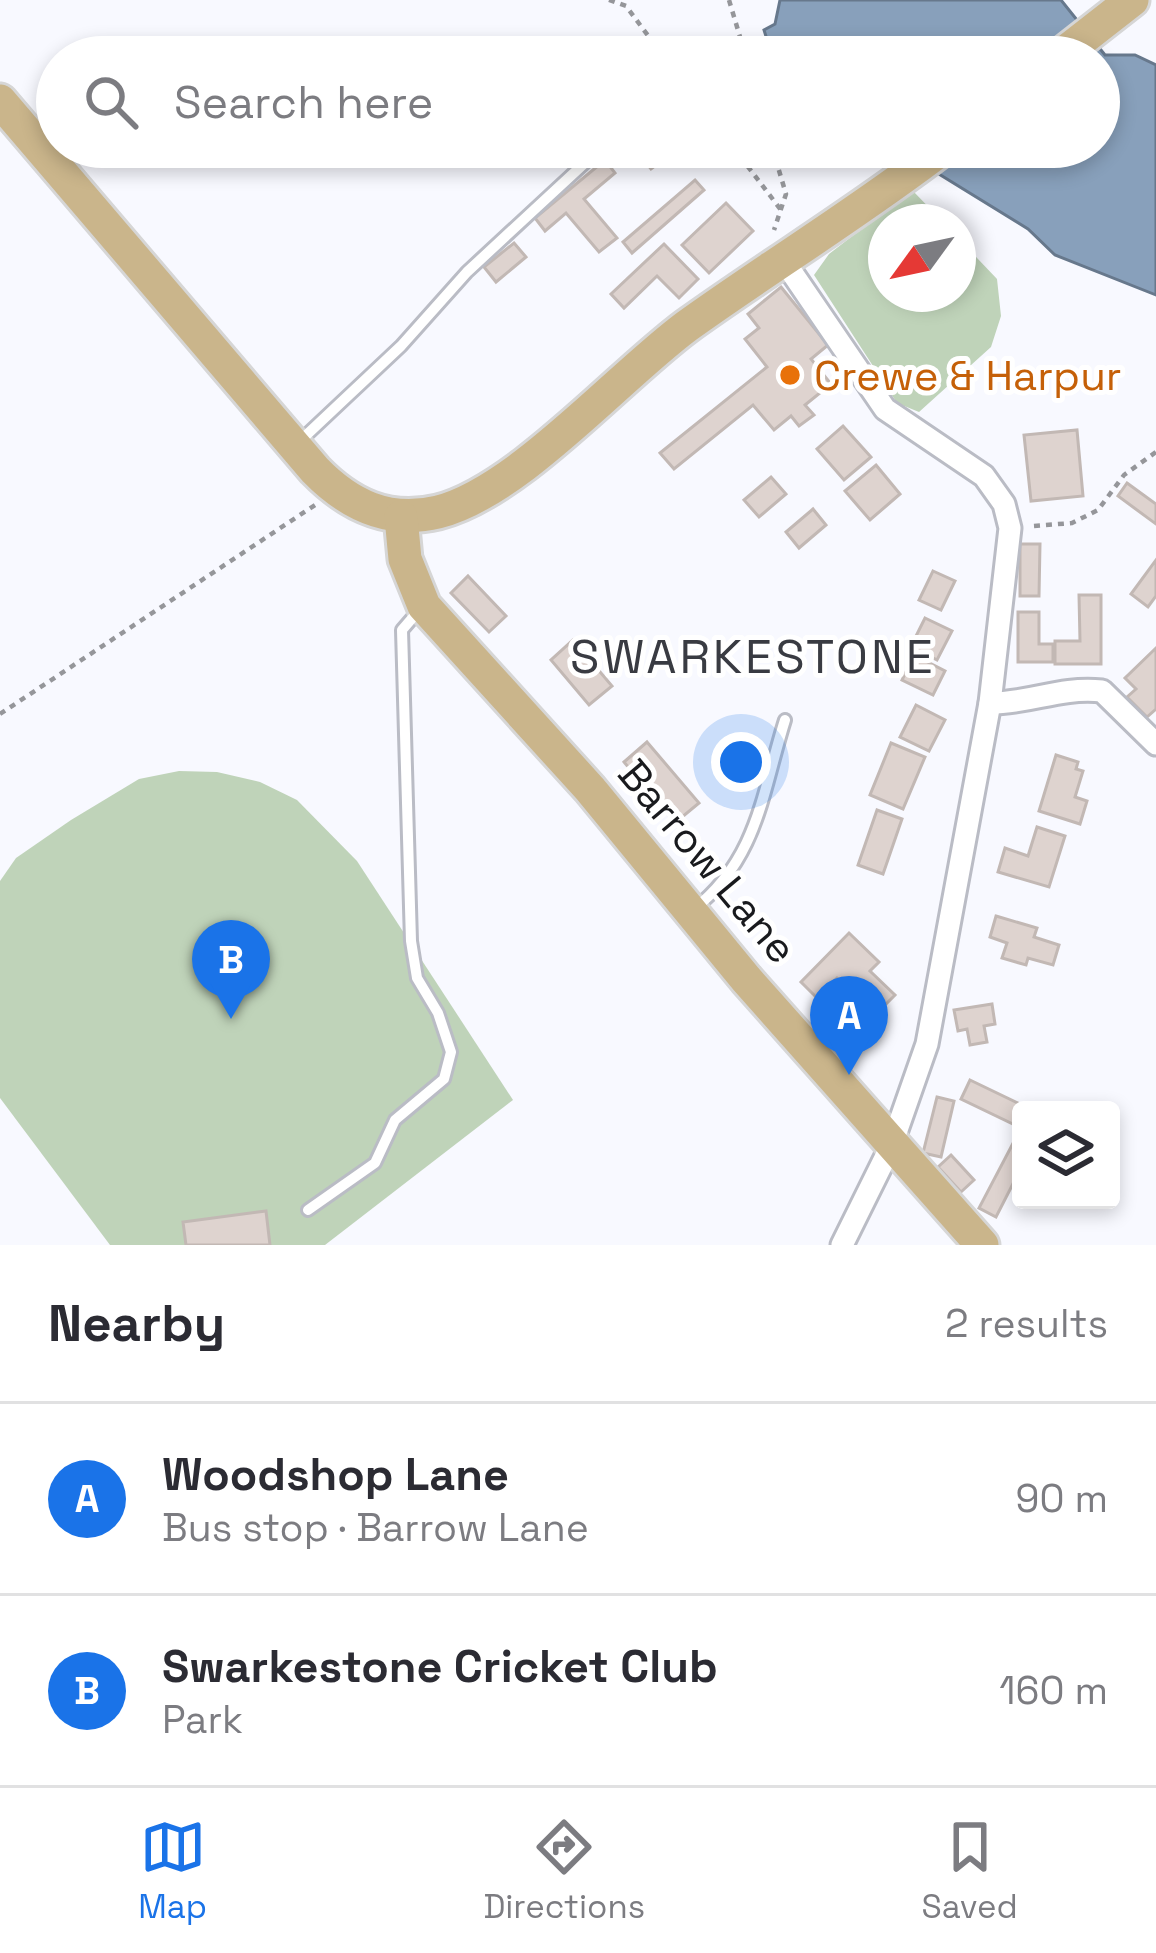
<!DOCTYPE html>
<meta charset="utf-8">
<style>
:root{--surface:#fff;--page:#f2f2f3;--text:#2b2b33;--muted:#7c7c81;--line:#e1e1e2;--accent:#1a73e8}
body{margin:0;font-family:"Space Grotesk",sans-serif;background:var(--page);color:var(--text)}
.controls{position:absolute;right:36px;bottom:36px;display:grid;overflow:hidden;border-radius:12px;box-shadow:0 6px 18px #0003}
.controls button{width:108px;height:108px;display:grid;place-items:center;padding:0;border:0;border-bottom:3px solid var(--line);background:var(--surface);color:var(--text);font:60px sans-serif}
.compass{position:absolute;left:868px;top:204px;width:108px;height:108px;border-radius:50%;background:var(--surface);box-shadow:0 6px 18px #0003;rotate:237deg}
.you{position:absolute;left:741px;top:762px;width:42px;height:42px;margin:-30px;border:9px solid #fff;border-radius:50%;background:#1a73e8;box-shadow:0 0 0 18px #1a73e833}
.badge{display:grid;place-items:center;width:78px;height:78px;border-radius:50%;background:var(--accent);color:#fff;font-size:39px;font-weight:700}
.pin{position:absolute;translate:-50% -99px;filter:drop-shadow(0 3px 6px #0008)}
.pin::after{content:'';position:absolute;top:63px;width:42px;height:36px;background:inherit;clip-path:polygon(0 0,100% 0,50% 100%)}
.list{margin:0;padding:0;list-style:none}
h2{display:flex;justify-content:space-between;align-items:center;height:156px;margin:0;padding:0 48px;font-size:51px}
h2 small{font-size:39px;font-weight:400;color:var(--muted)}
.list li{display:grid;grid-template-columns:78px 1fr auto;gap:36px;align-items:center;box-sizing:border-box;height:192px;padding:0 48px;border-top:3px solid var(--line)}
.list b{display:block;font-size:45px;white-space:nowrap}
.list p{margin:0;font-size:39px;white-space:nowrap;color:var(--muted)}
.list em{font-size:39px;font-style:normal;color:var(--muted)}
.icon{flex:none;width:66px;height:66px;fill:none;stroke:currentColor;stroke-width:2;stroke-linecap:round;stroke-linejoin:round}
.map{position:relative;flex:none;width:1156px;height:1245px;overflow:hidden}
.search{position:absolute;background:var(--surface);box-shadow:0 6px 18px #0003;left:36px;right:36px;top:36px;height:132px;display:flex;align-items:center;gap:30px;box-sizing:border-box;padding:0 42px;border-radius:66px;color:var(--muted);font-size:45px}
.sheet{height:540px;background:var(--surface)}
nav{display:flex;justify-content:space-around;align-items:center;box-sizing:border-box;height:168px;border-top:3px solid var(--line);background:var(--surface);font-size:33px;color:var(--muted)}
nav a{display:grid;justify-items:center;gap:6px}
nav .on{color:var(--accent)}
.map>svg:first-child{display:block}
.green{fill:#bfd3b9}
.water{fill:#88a0bb;stroke:#67788c;stroke-width:3}
.building{fill:#ded3cf;stroke:#c2b8b4;stroke-width:3}
.lines{fill:none;stroke-linecap:round;stroke-linejoin:round}
.lane-casing{stroke:#babcc5;stroke-width:16}
.street-casing{stroke:#babcc5;stroke-width:27}
.primary-casing{stroke:#d6d6d6;stroke-width:39}
.path{stroke:#95969a;stroke-width:4.5;stroke-dasharray:6 6;stroke-linecap:butt}
.lane{stroke:#fff;stroke-width:10}
.street{stroke:#fff;stroke-width:21}
.primary{stroke:#cab58b;stroke-width:33}
.food-dot{fill:#e8710a;stroke:#fff;stroke-width:4.5}
.labels{text-anchor:middle;stroke-width:10;stroke-linejoin:round;paint-order:stroke}
.food-label{font-size:42px;fill:#c56008;stroke:#fff;text-anchor:start}
.street-label{font-size:42px;fill:#191a1d;stroke:#fff}
.quarter-label{font-size:48px;letter-spacing:3px;fill:#393b42;stroke:#fff}
</style>
<div class="map">
<svg width="1156" height="1245" viewBox="0 0 1156 1245">
<rect width="100%" height="100%" fill="#f8f9ff"/>
<g class="green">
<polygon points="912,190 943,222 886,222 886,294 958,294 958,238 997,279 1001,316 991,347 919,412 897,403 814,275 829,254"/>
<polygon points="179,771 217,772 260,782 297,800 357,861 513,1100 325,1245 110,1245 0,1098 0,881 16,858 71,820 139,779"/>
</g>
<polygon class="water" points="780,0 1061,0 1105,55 1135,55 1156,65 1156,295 1055,255 1028,229 895,147 1099,147 1099,57 785,57 769,46 764,30 775,24"/>
<g class="building">
<polygon points="624,147 661,147 668,156 651,169 637,151 631,156"/>
<polygon points="605,160 615,173 584,199 617,238 599,252 566,213 545,231 535,218"/>
<polygon points="695,180 704,190 632,253 623,242"/>
<polygon points="726,203 753,231 709,273 682,245"/>
<polygon points="514,243 526,257 496,282 484,267"/>
<polygon points="664,244 698,279 679,298 657,276 624,308 611,294"/>
<polygon points="781,287 828,345 811,359 831,384 805,405 814,415 799,426 791,416 774,430 753,405 674,469 660,453 767,367 745,339 759,328 748,314"/>
<polygon points="843,426 871,457 844,480 817,449"/>
<polygon points="1077,430 1083,496 1031,501 1024,435"/>
<polygon points="876,465 900,494 870,520 845,491"/>
<polygon points="771,477 786,494 759,517 744,500"/>
<polygon points="1127,483 1156,504 1156,524 1118,496"/>
<polygon points="813,509 826,525 799,548 786,532"/>
<polygon points="1020,544 1040,544 1039,596 1020,596"/>
<polygon points="1156,560 1156,596 1148,607 1131,594"/>
<polygon points="933,571 955,581 941,610 919,600"/>
<polygon points="468,576 506,616 489,632 451,593"/>
<polygon points="1079,595 1101,595 1101,664 1055,664 1055,641 1080,641"/>
<polygon points="1018,612 1039,612 1039,644 1053,644 1053,662 1018,662"/>
<polygon points="925,618 952,631 937,660 911,646"/>
<polygon points="573,640 612,686 589,705 551,660"/>
<polygon points="1156,648 1156,709 1147,717 1127,697 1136,689 1125,678"/>
<polygon points="914,655 945,671 933,695 902,680"/>
<polygon points="916,705 945,720 929,751 900,737"/>
<polygon points="647,742 699,803 675,823 624,762"/>
<polygon points="891,743 925,757 903,809 870,795"/>
<polygon points="1056,755 1078,762 1076,769 1083,771 1075,797 1087,801 1080,824 1039,811"/>
<polygon points="877,810 902,819 883,874 858,865"/>
<polygon points="1037,827 1065,836 1049,887 998,872 1005,848 1028,856"/>
<polygon points="996,916 1037,928 1034,937 1059,945 1053,965 1028,958 1026,965 1002,958 1007,943 990,937"/>
<polygon points="849,933 879,962 870,971 895,995 875,1015 837,978 817,998 801,982"/>
<polygon points="992,1004 995,1024 984,1026 987,1042 970,1045 967,1029 958,1031 954,1010"/>
<polygon points="970,1080 1024,1106 1015,1125 961,1099"/>
<polygon points="937,1097 954,1101 941,1157 923,1153"/>
<polygon points="1021,1128 1021,1168 996,1217 979,1208"/>
<polygon points="951,1155 974,1180 961,1192 938,1167"/>
<polygon points="266,1211 270,1245 186,1245 183,1222"/>
</g>
<g class="lines">
<g class="lane-casing">
<g id="lane">
<polyline points="300,441 401,346 467,272 602,147"/>
<path d="M693,910C758,859 762,793 785,720"/>
<polyline points="308,1210 375,1163 395,1120 444,1079 451,1052 438,1013 417,978 411,941 402,630 421,608"/>
</g>
</g>
<g class="street-casing">
<g id="street">
<polyline points="784,261 885,409 984,476 1004,504 1010,528 990,703 927,1044 892,1144 842,1245"/>
<path d="M990,703C1033,703 1057,687 1102,691L1156,744"/>
</g>
</g>
<g class="primary-casing">
<g id="primary">
<polyline points="1059,57 1132,0"/>
<path d="M0,101L315,470C349,505 388,524 438,512C518,492 618,377 687,326C772,265 861,211 944,147"/>
<polyline points="401,517 405,559 424,606 590,789 746,979 982,1245"/>
</g>
</g>
<g class="path">
<polyline points="609,0 626,6 664,57"/>
<polyline points="729,0 746,57"/>
<polyline points="733,147 781,210"/>
<polyline points="772,147 786,194 774,230"/>
<polyline points="1034,526 1072,523 1098,510 1124,475 1156,452"/>
<polyline points="0,714 315,505"/>
</g>
<use href="#lane" class="lane"/>
<use href="#street" class="street"/>
<use href="#primary" class="primary"/>
</g>
<circle class="food-dot" cx="790" cy="375" r="12"/>
<g class="labels">
<g class="food-label">
<text x="814" y="390">Crewe &amp; Harpur</text>
</g>
<g class="street-label">
<text transform="translate(708 861) rotate(50)" y="15">Barrow Lane</text>
</g>
<g class="quarter-label">
<text x="753" y="673">SWARKESTONE</text>
</g>
</g>
</svg>
<div class="controls">
<button><svg class="icon" aria-label="layers" viewBox="0 0 24 24"><path d="M12 4l9 5-9 5-9-5zM3 14l9 5 9-5"/></svg></button>
</div>
<svg class="compass" viewBox="-18 -18 36 36"><path d="M0-13l5 13h-10z" fill="#e53935"/><path d="M0 13l5-13h-10z" fill="#7c7c81"/></svg>
<div class="you"></div>
<div class="pin badge" style="left:849px;top:1075px">A</div>
<div class="pin badge" style="left:231px;top:1019px">B</div>
<div class="search"><svg class="icon" aria-label="search" viewBox="0 0 24 24"><circle cx="10" cy="10" r="6"/><path d="M15 15l6 6"/></svg>Search here</div>
</div>
<section class="sheet">
<h2>Nearby<small>2 results</small></h2>
<ul class="list">
<li><span class="badge">A</span><div><b>Woodshop Lane</b><p>Bus stop · Barrow Lane</p></div><em>90 m</em></li>
<li><span class="badge">B</span><div><b>Swarkestone Cricket Club</b><p>Park</p></div><em>160 m</em></li>
</ul>
</section>
<nav>
<a class="on"><svg class="icon" aria-label="map" viewBox="0 0 24 24"><path d="M3 6l6-2 6 2 6-2v14l-6 2-6-2-6 2zM9 4v14M15 6v14"/></svg>Map</a>
<a><svg class="icon" aria-label="directions" viewBox="0 0 24 24"><path d="M12 3l9 9-9 9-9-9zM9 14v-3h6M13 9l2 2-2 2"/></svg>Directions</a>
<a><svg class="icon" aria-label="saved" viewBox="0 0 24 24"><path d="M7 4h10v16l-5-4-5 4z"/></svg>Saved</a>
</nav>
